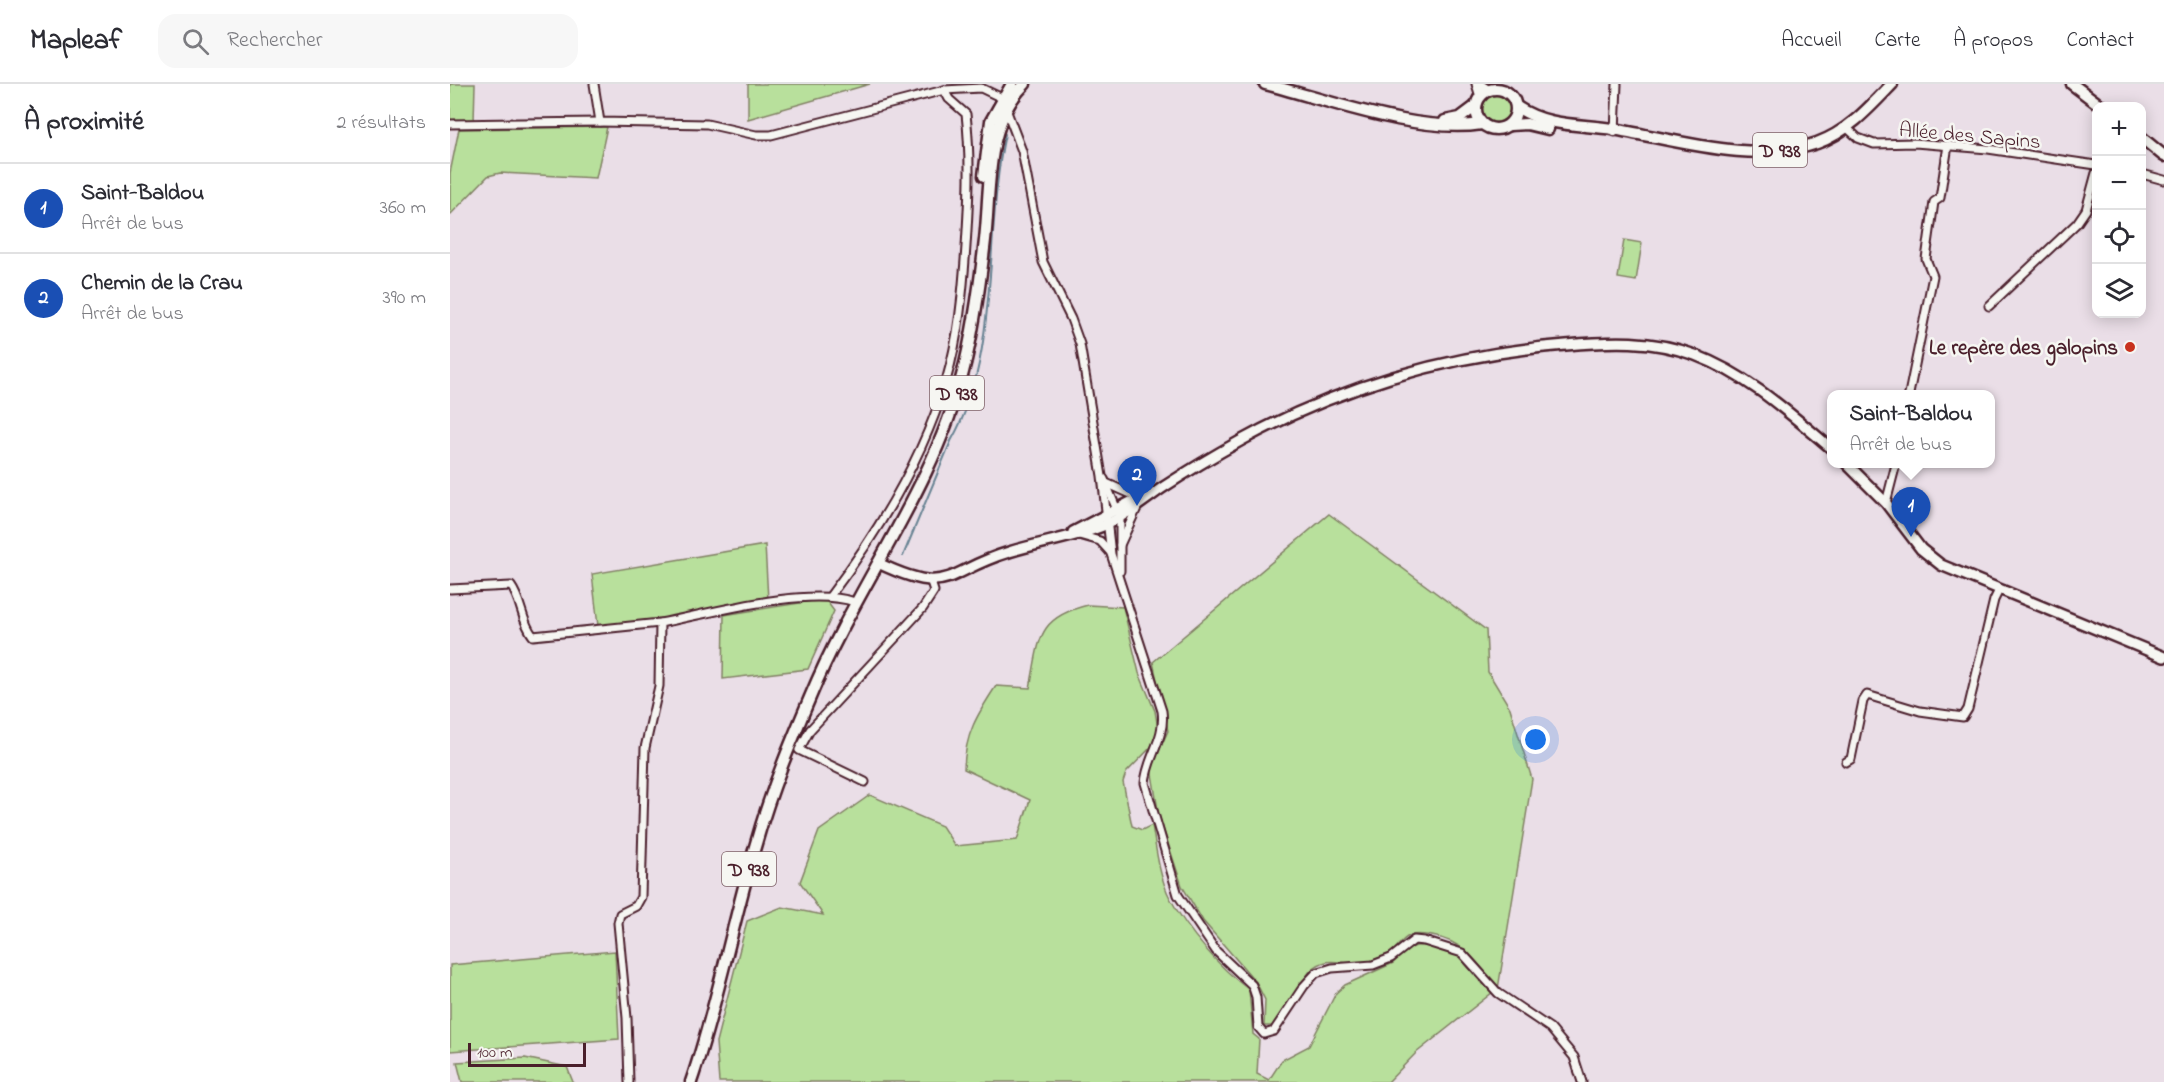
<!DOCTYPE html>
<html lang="fr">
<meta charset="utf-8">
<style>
:root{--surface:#fff;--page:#f7f7f7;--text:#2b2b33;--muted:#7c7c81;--line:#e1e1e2;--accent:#c8321e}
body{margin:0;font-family:"Indie Flower",sans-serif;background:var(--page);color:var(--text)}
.controls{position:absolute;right:18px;top:18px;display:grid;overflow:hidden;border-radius:12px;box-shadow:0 3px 15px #0003}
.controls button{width:54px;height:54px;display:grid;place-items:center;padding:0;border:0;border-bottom:2px solid var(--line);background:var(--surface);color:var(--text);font:30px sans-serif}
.scale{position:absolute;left:18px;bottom:15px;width:118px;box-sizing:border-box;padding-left:6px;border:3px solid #4a1f2b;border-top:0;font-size:16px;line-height:21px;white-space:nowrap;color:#4a1f2b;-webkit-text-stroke:4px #f6f6f2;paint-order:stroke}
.you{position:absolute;left:1086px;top:656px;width:21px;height:21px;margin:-15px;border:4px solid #fff;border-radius:50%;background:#1a73e8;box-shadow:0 0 0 9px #1a73e833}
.badge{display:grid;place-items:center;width:39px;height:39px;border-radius:50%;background:var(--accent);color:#fff;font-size:20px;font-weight:700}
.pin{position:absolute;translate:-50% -50px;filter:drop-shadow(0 2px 3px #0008)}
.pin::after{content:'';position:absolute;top:32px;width:21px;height:18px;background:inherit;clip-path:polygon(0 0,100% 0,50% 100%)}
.popup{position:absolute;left:1377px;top:306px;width:168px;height:78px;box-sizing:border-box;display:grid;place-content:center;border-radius:12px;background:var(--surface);filter:drop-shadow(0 2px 4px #0005);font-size:20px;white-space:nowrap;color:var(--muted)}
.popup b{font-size:22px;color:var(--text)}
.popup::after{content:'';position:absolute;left:50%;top:100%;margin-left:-12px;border:12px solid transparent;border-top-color:var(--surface)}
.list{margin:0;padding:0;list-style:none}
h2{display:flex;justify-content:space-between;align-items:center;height:78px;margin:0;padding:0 24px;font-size:26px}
h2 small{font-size:20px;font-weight:400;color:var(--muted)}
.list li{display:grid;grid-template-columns:39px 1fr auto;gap:18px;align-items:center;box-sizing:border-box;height:90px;padding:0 24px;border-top:2px solid var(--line)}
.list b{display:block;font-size:22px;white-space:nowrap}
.list p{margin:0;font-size:20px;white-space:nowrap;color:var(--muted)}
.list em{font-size:20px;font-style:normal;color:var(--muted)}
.icon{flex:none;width:33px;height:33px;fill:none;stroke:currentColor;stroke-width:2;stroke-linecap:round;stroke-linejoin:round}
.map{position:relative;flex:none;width:1714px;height:998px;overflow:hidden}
header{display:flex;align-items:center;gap:36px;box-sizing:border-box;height:84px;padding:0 30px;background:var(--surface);border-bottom:2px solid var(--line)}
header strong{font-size:28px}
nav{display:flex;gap:33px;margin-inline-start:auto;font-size:21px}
.search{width:420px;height:54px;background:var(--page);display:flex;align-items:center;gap:15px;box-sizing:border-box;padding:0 21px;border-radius:18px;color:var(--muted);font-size:22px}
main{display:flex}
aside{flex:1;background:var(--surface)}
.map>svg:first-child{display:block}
.green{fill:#b8e09c;stroke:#818064;stroke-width:1.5}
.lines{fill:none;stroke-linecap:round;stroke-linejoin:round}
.stream{stroke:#678393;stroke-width:2}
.minor-casing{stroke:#4a1f2b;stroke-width:11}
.tertiary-casing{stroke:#4a1f2b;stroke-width:14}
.secondary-casing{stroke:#4a1f2b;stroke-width:15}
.primary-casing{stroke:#4a1f2b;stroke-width:15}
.minor{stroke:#f6f6f2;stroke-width:7}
.tertiary{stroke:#f6f6f2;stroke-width:9}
.secondary{stroke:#f6f6f2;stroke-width:10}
.primary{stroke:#f6f6f2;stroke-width:10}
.poi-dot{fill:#c8321e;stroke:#f6f6f2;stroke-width:2}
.labels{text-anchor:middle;stroke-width:5;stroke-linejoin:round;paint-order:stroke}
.shield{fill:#f6f6f2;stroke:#7e6067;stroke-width:1.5}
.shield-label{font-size:20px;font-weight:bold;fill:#4a1f2b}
.street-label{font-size:21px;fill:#4a1f2b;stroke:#f6f6f2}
.poi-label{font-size:21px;font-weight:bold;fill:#4a1f2b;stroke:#f6f6f2;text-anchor:end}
</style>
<header>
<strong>Mapleaf</strong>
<div class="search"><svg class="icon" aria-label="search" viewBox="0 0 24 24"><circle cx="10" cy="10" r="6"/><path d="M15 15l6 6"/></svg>Rechercher</div>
<nav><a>Accueil</a><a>Carte</a><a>À propos</a><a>Contact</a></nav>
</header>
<main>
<aside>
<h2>À proximité<small>2 résultats</small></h2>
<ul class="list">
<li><span class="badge" style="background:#1a4fb4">1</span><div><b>Saint-Baldou</b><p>Arrêt de bus</p></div><em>360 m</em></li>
<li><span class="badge" style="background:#1a4fb4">2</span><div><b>Chemin de la Crau</b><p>Arrêt de bus</p></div><em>390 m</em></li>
</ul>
</aside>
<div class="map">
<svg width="1714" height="998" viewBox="0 0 1714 998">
<rect width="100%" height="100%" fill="#eadee7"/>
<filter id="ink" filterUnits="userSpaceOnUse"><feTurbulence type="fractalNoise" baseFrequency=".0167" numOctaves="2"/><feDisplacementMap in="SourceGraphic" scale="12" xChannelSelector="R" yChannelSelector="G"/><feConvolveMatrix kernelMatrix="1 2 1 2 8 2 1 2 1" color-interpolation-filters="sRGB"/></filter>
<g filter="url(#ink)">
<g class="green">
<polygon points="0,0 25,0 24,37 0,37"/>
<polygon points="298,0 420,0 298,35"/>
<circle cx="1046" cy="24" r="14"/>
<polygon points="157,43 146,94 50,89 38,92 0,131 0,89 9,45"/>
<polygon points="1174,156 1192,159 1186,197 1168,194"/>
<path d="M879,430L1036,546L1038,588L1060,624L1082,695L1048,905C1029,880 1015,857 982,852C975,851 966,849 959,852C952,855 948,863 942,868C936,872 924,876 916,878C892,884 881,868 860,887L822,942H814L815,916L806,898L753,837L732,802L709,732L701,684L718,647L703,578Z"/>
<polygon points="315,461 318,516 202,537 148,542 142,490"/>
<polygon points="375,515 384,527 358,585 273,595 274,531"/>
<path d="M638,521L673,523L689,589L705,627L708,645L701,663L676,689L673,698L682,742L692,746L702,741C706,764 709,793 720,814C738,848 769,883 799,906L803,950L809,955L807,990L819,996L832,976L859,962L886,909L895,901L943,879L958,865L966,862H981L1008,871L1032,900L1043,908L966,969L938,998H269L266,958L297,837L332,823L373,831L350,798L369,747L420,711L492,742L505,762L567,756L580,716L514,685C515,650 527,631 546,602L580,604C590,557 585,534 638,521Z"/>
<polygon points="165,867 169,955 0,967 0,881"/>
<polygon points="75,974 117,983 123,998 12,998 7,978"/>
</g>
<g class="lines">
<path class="stream" d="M453,472L501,357C551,271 534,146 555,50"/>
<g class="minor-casing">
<g id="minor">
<polyline points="144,0 150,38 257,40 306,51 321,51 494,6 531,4 552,14"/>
<polyline points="1026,0 1030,13"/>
<polyline points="1030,0 1039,6"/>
<path d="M556,25L572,67L593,178L621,235L630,260L652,392L661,470L712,627C716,654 697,673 695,699L728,811L766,867L802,901L806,913L808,943L814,950L824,947L854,902L866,889L882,884L923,881L941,874L964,856L974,857L1012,869L1048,909L1100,944L1124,973L1132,998"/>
<polyline points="0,40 150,38"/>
<polyline points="1396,43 1408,54 1424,60 1465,59 1538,65 1646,81"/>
<polyline points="1165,48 1167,0"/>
<polyline points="1692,90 1714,96"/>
<polyline points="1539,222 1627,139 1636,126 1646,89"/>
<polyline points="1459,310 1483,192 1476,175 1484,118 1490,114 1498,61"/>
<polyline points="654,395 670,433 670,461"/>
<polyline points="656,399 681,410 694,410"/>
<polyline points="1436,419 1446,380"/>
<polyline points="629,451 650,457 660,468"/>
<polyline points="670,487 670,461 687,424"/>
<path d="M0,505L61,502C72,517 71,537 83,552L210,539"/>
<path d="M380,512C429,447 473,375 496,297C509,253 513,207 516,162C519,117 521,74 516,30L499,15L494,6"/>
<polyline points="1396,678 1401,675 1413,617 1417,611 1470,627 1513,633 1518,625 1544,516 1549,506"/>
<polyline points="415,698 349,666 360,646 473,524 484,507 481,498"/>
<path d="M179,998L177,934L168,839L170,830L186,822L191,813L195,664L209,602L210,539C262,529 356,502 405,518"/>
</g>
</g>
<g class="tertiary-casing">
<g id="tertiary">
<polyline points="1397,380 1436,419 1471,465 1491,481 1714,573"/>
<polyline points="623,448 696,410"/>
<path d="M428,479C502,514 493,488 559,468C591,458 624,454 655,441C676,432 693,417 712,404C738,387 765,371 792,356C893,301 1001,270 1116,261C1160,257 1202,255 1245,271C1298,291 1339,329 1382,365"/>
</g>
</g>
<g class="secondary-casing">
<g id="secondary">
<polyline points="1622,0 1651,22"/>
<polyline points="1692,54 1714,72"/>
</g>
</g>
<g class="primary-casing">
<g id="primary">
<path d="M815,0C878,16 968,50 1032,40"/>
<circle cx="1046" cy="25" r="20"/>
<path d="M1067,23C1097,43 1129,40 1163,45C1227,56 1304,81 1367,59C1398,48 1420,23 1442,0"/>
<polyline points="995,37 1010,34 1026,22"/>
<polyline points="1060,41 1077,40 1098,45"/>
<polyline points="534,92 541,37 562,0"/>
<path d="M241,998C268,919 283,836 307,756C321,706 341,658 361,611C407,500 483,406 513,288C524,246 530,200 535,156C541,104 534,40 575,0"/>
</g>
</g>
<use href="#minor" class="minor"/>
<use href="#tertiary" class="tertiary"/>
<use href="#secondary" class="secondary"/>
<use href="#primary" class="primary"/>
</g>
</g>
<circle class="poi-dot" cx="1680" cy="263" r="6"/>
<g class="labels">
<g class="shield">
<rect x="1303" y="49" width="54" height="34" rx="4.5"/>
<rect x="480" y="292" width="54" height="34" rx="4.5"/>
<rect x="272" y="768" width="54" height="34" rx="4.5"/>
</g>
<g class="shield-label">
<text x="1330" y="73">D 938</text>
<text x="507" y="316">D 938</text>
<text x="299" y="792">D 938</text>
</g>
<g class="street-label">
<text transform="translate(1520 51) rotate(5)" y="7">Allée des Sapins</text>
</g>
<g class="poi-label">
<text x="1668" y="270">Le repère des galopins</text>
</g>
</g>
</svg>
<div class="controls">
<button>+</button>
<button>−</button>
<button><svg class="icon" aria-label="locate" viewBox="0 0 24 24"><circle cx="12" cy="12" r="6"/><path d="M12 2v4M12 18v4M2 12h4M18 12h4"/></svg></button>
<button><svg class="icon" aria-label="layers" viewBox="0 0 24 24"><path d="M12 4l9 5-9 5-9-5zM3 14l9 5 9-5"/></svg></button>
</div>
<div class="scale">100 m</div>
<div class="you"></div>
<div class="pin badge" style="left:1461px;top:453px;background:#1a4fb4">1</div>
<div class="popup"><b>Saint-Baldou</b>Arrêt de bus</div>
<div class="pin badge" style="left:687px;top:422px;background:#1a4fb4">2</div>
</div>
</main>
